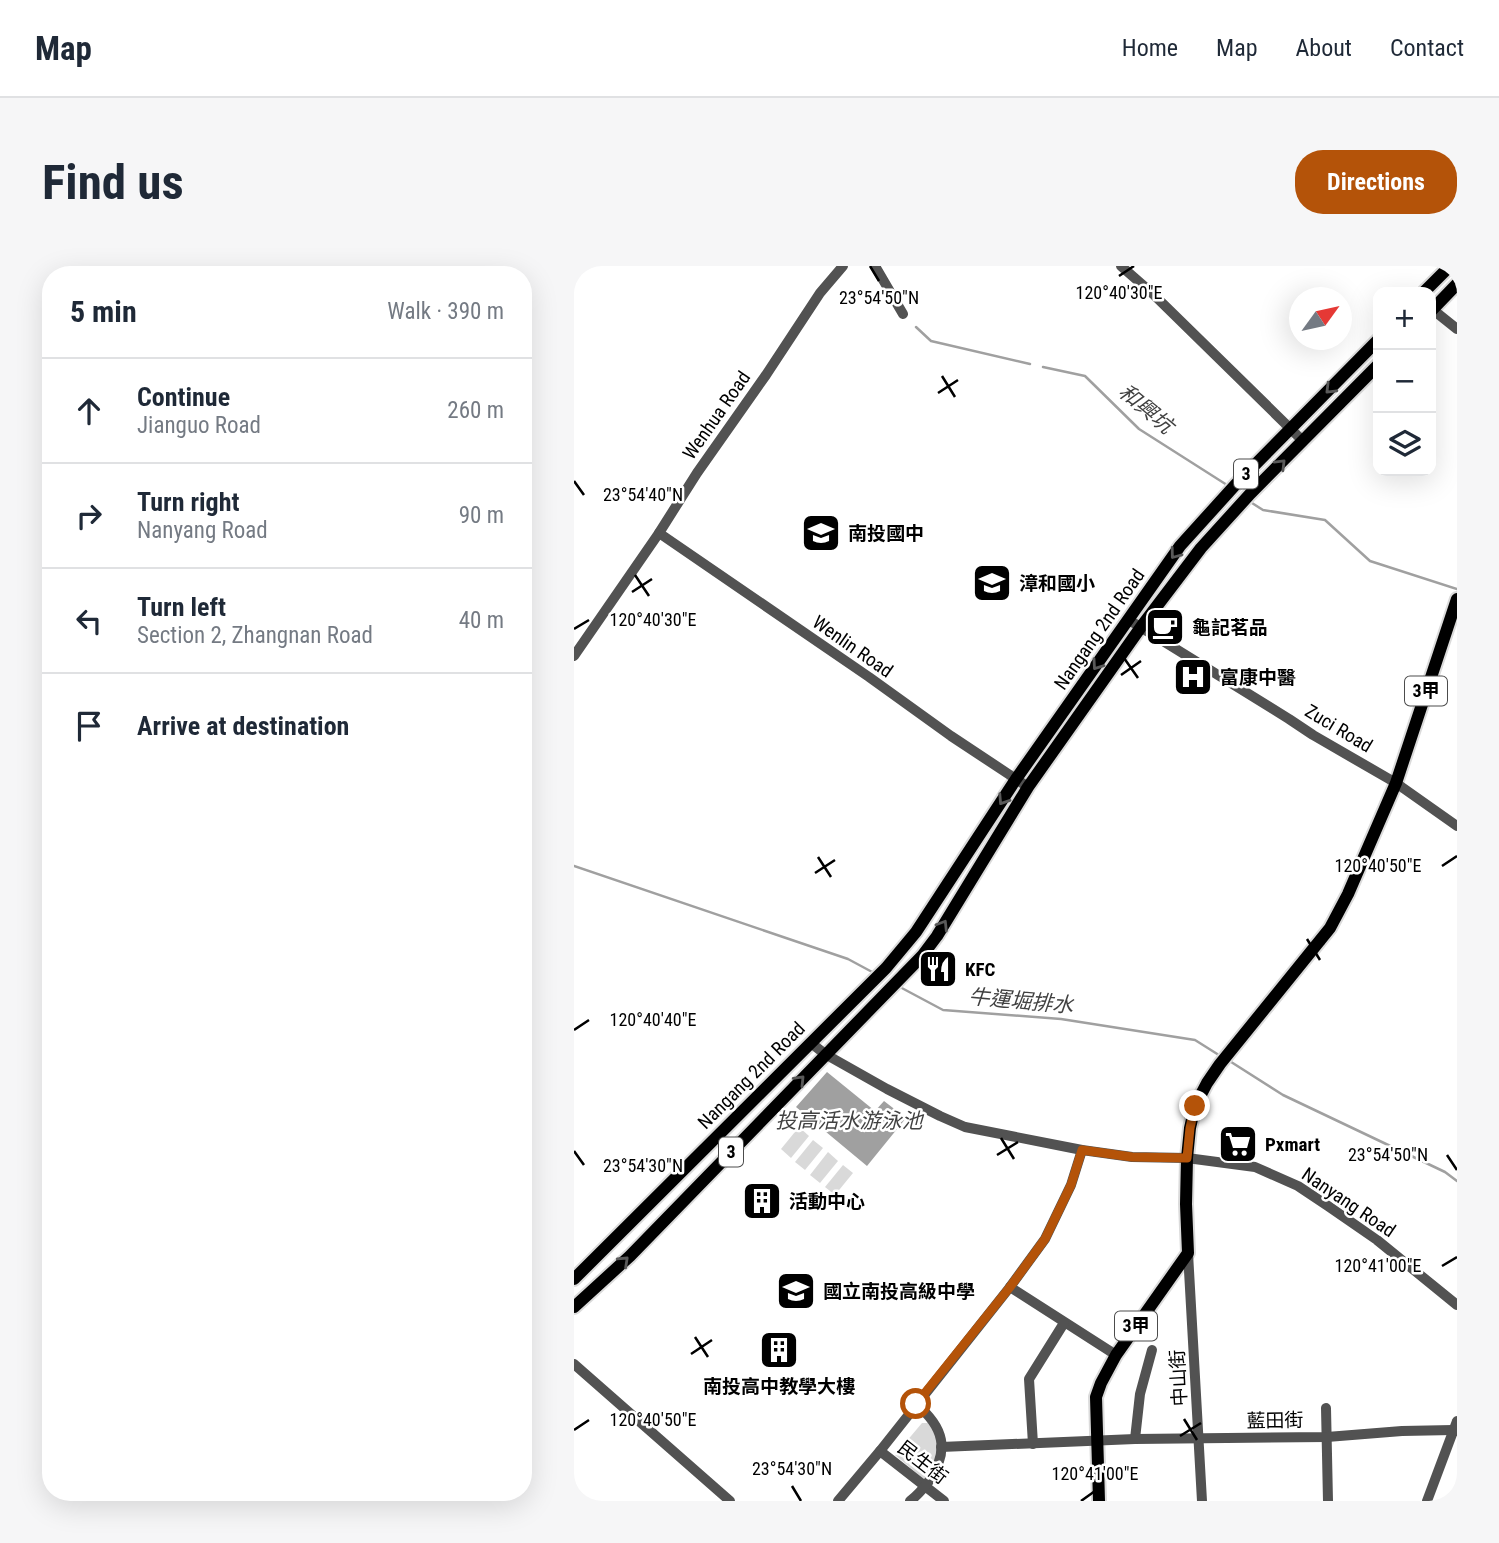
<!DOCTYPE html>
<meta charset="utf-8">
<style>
:root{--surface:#fff;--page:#f6f6f7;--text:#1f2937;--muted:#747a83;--line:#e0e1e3;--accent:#b45309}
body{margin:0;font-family:"Roboto Condensed","Noto Sans TC",sans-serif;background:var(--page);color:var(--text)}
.controls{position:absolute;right:21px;top:21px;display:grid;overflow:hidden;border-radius:14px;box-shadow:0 7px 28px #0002}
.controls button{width:63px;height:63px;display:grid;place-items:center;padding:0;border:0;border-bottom:2px solid var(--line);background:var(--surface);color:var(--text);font:35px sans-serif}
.compass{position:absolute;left:715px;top:21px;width:63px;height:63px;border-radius:50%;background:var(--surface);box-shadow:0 7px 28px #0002;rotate:57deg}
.stop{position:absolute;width:21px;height:21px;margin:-16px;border:5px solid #b45309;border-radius:50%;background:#fff}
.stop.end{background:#b45309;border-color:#fff;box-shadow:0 2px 7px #0008}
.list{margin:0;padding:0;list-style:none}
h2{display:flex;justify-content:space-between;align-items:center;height:91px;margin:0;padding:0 28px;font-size:30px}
h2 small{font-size:23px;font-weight:400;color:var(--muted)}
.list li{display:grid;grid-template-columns:46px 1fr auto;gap:21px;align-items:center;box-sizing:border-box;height:105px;padding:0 28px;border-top:2px solid var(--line)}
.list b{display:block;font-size:26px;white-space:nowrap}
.list p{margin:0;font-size:23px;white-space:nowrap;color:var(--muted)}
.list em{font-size:23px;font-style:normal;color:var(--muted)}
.icon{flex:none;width:38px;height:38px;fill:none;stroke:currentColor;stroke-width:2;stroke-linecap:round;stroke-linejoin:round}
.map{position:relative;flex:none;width:883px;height:1235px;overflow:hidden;border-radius:28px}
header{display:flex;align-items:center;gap:42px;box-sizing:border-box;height:98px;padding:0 35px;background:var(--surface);border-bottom:2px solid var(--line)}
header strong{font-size:33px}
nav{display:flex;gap:38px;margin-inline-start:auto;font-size:24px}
.intro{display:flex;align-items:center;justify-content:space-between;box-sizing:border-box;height:168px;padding:0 42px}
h1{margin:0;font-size:49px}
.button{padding:18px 32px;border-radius:28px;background:var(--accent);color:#fff;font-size:24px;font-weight:700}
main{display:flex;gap:42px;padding:0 42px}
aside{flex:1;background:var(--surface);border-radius:28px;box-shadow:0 7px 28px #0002}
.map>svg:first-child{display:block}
.green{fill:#d9d9d9}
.water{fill:#a0a0a0}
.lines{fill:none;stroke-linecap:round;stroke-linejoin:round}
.stream{stroke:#a0a0a0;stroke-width:2.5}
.major-casing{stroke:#dbdbdb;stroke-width:16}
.minor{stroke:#525252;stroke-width:10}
.major{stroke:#000;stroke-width:12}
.oneway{stroke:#595959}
.route{stroke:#b45309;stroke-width:9}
.ticks{fill:none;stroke:#000;stroke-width:2.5}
.labels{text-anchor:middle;stroke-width:5;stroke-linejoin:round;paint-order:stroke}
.shield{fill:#fff;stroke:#4c4c4c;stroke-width:2}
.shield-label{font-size:18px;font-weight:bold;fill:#000}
.street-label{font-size:19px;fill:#000;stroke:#fff}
.poi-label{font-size:19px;font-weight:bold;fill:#000;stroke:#fff;text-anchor:start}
.water-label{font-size:21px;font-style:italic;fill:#414141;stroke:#fff}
.ticks-label{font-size:18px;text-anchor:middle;fill:#000;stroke:#fff;stroke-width:5;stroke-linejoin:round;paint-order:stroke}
</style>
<header>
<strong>Map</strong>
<nav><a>Home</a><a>Map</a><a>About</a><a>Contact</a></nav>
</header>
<div class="intro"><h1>Find us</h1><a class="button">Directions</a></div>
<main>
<aside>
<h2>5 min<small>Walk · 390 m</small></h2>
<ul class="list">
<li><svg class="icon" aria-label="ahead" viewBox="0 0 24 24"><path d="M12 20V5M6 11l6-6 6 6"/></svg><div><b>Continue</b><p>Jianguo Road</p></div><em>260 m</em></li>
<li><svg class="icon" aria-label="right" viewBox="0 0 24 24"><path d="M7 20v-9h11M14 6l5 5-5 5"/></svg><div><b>Turn right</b><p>Nanyang Road</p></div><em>90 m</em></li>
<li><svg class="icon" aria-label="left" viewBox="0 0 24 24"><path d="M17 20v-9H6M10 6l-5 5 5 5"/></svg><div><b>Turn left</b><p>Section 2, Zhangnan Road</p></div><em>40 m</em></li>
<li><svg class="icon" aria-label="arrive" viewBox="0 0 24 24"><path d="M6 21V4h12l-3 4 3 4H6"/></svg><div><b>Arrive at destination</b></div></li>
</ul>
</aside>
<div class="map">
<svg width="883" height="1235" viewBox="0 0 883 1235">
<rect width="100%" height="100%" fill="#fff"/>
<g class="green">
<polygon points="225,861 235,870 217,892 207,883"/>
<polygon points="239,874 249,882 231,904 221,896"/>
<polygon points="254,886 264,895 246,917 236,909"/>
<polygon points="269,899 279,907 261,929 251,921"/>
<path d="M348,1157H354C363,1167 367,1182 363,1195C361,1202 355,1208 351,1214L321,1189Z"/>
</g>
<polygon class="water" points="253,806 301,845 310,835 332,852 293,900 222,841"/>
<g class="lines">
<g class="stream">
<polyline points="342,61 357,75 456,98"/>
<polyline points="469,101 511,110 565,163 653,219"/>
<polyline points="678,237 689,244 751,254 796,295 883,323"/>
<polyline points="0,600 274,693 300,707"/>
<polyline points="324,720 369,744 487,753 621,774 648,791"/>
<polyline points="654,794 709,829 871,906 883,915"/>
</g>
<g class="major-casing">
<g id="major">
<polyline points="850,26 876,0"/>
<polyline points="857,45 883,18"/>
<polyline points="0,1013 312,702 342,666 442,513 606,280 663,217 804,74"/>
<polyline points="0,1041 56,990 348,690 363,670 454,521 567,361 627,282 676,228 804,99"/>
<polyline points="525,1235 522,1131 527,1117 542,1089 614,987 612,938 613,892 616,862 621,840 633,817 646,798 756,662 774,628 822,517 883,333"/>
</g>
</g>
<g class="minor">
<polyline points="301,0 329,48"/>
<polyline points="547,0 579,28 729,175"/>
<polyline points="857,39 858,43 883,63"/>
<polyline points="85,267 295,411 377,470 454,521"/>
<polyline points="555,354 715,453 739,469 822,517 883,560"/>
<polyline points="0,390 85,267 123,207 192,109 246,27 269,0"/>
<polyline points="237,777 251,788 313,823 366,850 391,861 508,884 558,891 613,892 681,901 724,920 754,940 803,974 883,1039"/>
<polyline points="614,987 628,1235"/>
<polyline points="436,1021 542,1089"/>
<polyline points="0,1098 156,1235"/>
<polyline points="752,1142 754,1235"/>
<polyline points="561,1173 566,1128 578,1084"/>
<polyline points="459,1178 455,1113 490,1057"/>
<polyline points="367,1181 561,1173 753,1171 828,1165 879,1164"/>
<polyline points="306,1185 370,1235"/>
<polyline points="264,1235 306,1185 436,1021 471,973 497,919 508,884"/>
<path d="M336,1235C344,1229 349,1223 355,1215C376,1184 370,1161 342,1138"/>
<polyline points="853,1235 883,1155"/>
</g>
<use href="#major" class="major"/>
</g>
<defs><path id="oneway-chevron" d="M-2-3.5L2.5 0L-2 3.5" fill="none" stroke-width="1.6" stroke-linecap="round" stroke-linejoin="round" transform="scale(1.75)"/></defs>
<g class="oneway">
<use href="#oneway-chevron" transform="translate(756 123) rotate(135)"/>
<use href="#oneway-chevron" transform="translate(707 198) rotate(-45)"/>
<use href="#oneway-chevron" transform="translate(601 288) rotate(127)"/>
<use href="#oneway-chevron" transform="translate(523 399) rotate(125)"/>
<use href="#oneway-chevron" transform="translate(429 534) rotate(123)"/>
<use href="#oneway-chevron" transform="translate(369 659) rotate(-58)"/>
<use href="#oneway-chevron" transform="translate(226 814) rotate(-46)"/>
<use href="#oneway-chevron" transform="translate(50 995) rotate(-43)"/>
</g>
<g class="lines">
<polyline class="route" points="342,1138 436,1021 471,973 497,919 508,884 558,891 613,892 616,862 621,840"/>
</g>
<path class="ticks" d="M296,0L305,15M545,10L560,0M368,110L381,131M364,127L384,114M0,215L10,229M61,309L75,330M58,326L78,313M0,363L15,354M550,392L564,412M547,409L567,395M244,591L257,611M868,600L883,590M241,607L261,594M733,673L746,694M730,690L750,677M0,764L15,754M427,872L440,893M0,885L10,899M423,889L444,876M873,889L883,904M868,1000L883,991M121,1071L134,1091M117,1088L138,1074M610,1153L623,1174M0,1164L15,1154M606,1170L627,1157M218,1220L227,1235M507,1235L521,1225"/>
<defs>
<g id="school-square" transform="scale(2.0125)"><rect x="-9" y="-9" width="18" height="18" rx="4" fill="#000" stroke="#fff"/><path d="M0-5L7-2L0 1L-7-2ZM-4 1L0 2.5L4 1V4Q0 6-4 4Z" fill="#fff"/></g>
<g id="cafe-square" transform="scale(2.0125)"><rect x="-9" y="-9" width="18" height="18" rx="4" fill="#000" stroke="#fff"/><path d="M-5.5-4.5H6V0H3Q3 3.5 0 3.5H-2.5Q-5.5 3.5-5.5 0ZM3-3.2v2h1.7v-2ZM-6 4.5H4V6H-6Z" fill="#fff"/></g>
<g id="hospital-square" transform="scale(2.0125)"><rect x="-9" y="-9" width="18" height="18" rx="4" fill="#000" stroke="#fff"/><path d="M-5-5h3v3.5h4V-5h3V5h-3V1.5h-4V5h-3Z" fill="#fff"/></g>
<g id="restaurant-square" transform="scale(2.0125)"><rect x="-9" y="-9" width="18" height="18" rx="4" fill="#000" stroke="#fff"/><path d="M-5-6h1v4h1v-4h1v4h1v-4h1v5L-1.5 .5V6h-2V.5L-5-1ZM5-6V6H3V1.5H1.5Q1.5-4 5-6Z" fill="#fff"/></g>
<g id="supermarket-square" transform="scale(2.0125)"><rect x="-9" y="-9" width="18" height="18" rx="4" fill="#000" stroke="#fff"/><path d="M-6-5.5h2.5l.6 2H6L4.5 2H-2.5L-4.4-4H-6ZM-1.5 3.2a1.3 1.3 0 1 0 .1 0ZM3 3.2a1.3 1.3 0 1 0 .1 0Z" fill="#fff"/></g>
<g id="building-square" transform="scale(2.0125)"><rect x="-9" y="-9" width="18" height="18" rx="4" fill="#000" stroke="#fff"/><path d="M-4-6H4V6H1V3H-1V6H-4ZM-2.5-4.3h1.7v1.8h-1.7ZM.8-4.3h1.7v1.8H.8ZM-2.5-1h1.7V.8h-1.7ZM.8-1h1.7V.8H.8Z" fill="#fff"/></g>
</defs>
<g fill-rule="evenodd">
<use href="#school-square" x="247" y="267"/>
<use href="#school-square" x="418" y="317"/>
<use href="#cafe-square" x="591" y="361"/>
<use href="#hospital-square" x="619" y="411"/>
<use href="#restaurant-square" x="364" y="703"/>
<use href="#supermarket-square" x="664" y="878"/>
<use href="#building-square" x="188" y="935"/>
<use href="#school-square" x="222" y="1025"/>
<use href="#building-square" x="205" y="1084"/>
</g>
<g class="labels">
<g class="shield">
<rect x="660" y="193.5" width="24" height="29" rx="5"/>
<rect x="831" y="410.5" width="42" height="29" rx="5"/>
<rect x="145" y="871.5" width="24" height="29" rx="5"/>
<rect x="541" y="1045.5" width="42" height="29" rx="5"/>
</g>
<g class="shield-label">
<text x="672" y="214">3</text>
<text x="852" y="431">3甲</text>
<text x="157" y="892">3</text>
<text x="562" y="1066">3甲</text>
</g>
<g class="street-label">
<text transform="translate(142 149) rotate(-55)" y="7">Wenhua Road</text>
<text transform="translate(525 363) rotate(-55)" y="7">Nangang 2nd Road</text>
<text transform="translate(279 380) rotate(35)" y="7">Wenlin Road</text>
<text transform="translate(765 462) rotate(31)" y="7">Zuci Road</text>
<text transform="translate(177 809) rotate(-45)" y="7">Nangang 2nd Road</text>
<text transform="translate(775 936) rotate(34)" y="7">Nanyang Road</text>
<text transform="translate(604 1112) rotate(-93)" y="7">中山街</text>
<text transform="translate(701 1154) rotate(-1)" y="7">藍田街</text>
<text transform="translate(349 1196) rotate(38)" y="7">民生街</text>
</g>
<g class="poi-label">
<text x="274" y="274">南投國中</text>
<text x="445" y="324">漳和國小</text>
<text x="618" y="368">龜記茗品</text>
<text x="646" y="418">富康中醫</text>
<text x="391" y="710">KFC</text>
<text x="691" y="885">Pxmart</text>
<text x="215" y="942">活動中心</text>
<text x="249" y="1032">國立南投高級中學</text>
<text x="205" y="1127" text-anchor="middle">南投高中教學大樓</text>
</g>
<g class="water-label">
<text transform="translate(572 143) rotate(40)" y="7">和興坑</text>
<text transform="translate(447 735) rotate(5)" y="7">牛運堀排水</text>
<text x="275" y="862">投高活水游泳池</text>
</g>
</g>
<g class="ticks-label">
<text x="545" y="33">120°40'30"E</text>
<text x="305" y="38">23°54'50"N</text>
<text x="69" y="235">23°54'40"N</text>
<text x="79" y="360">120°40'30"E</text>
<text x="804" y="606">120°40'50"E</text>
<text x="79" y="760">120°40'40"E</text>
<text x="814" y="895">23°54'50"N</text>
<text x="69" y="906">23°54'30"N</text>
<text x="804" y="1006">120°41'00"E</text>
<text x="79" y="1160">120°40'50"E</text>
<text x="218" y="1209">23°54'30"N</text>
<text x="521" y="1214">120°41'00"E</text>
</g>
</svg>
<div class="controls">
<button>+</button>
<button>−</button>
<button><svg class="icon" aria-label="layers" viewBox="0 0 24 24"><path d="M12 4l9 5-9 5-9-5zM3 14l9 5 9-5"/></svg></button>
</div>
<svg class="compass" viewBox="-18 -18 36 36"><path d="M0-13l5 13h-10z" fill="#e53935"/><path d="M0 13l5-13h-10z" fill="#747a83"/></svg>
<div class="stop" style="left:342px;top:1138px"></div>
<div class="stop end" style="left:621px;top:840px"></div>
</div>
</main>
